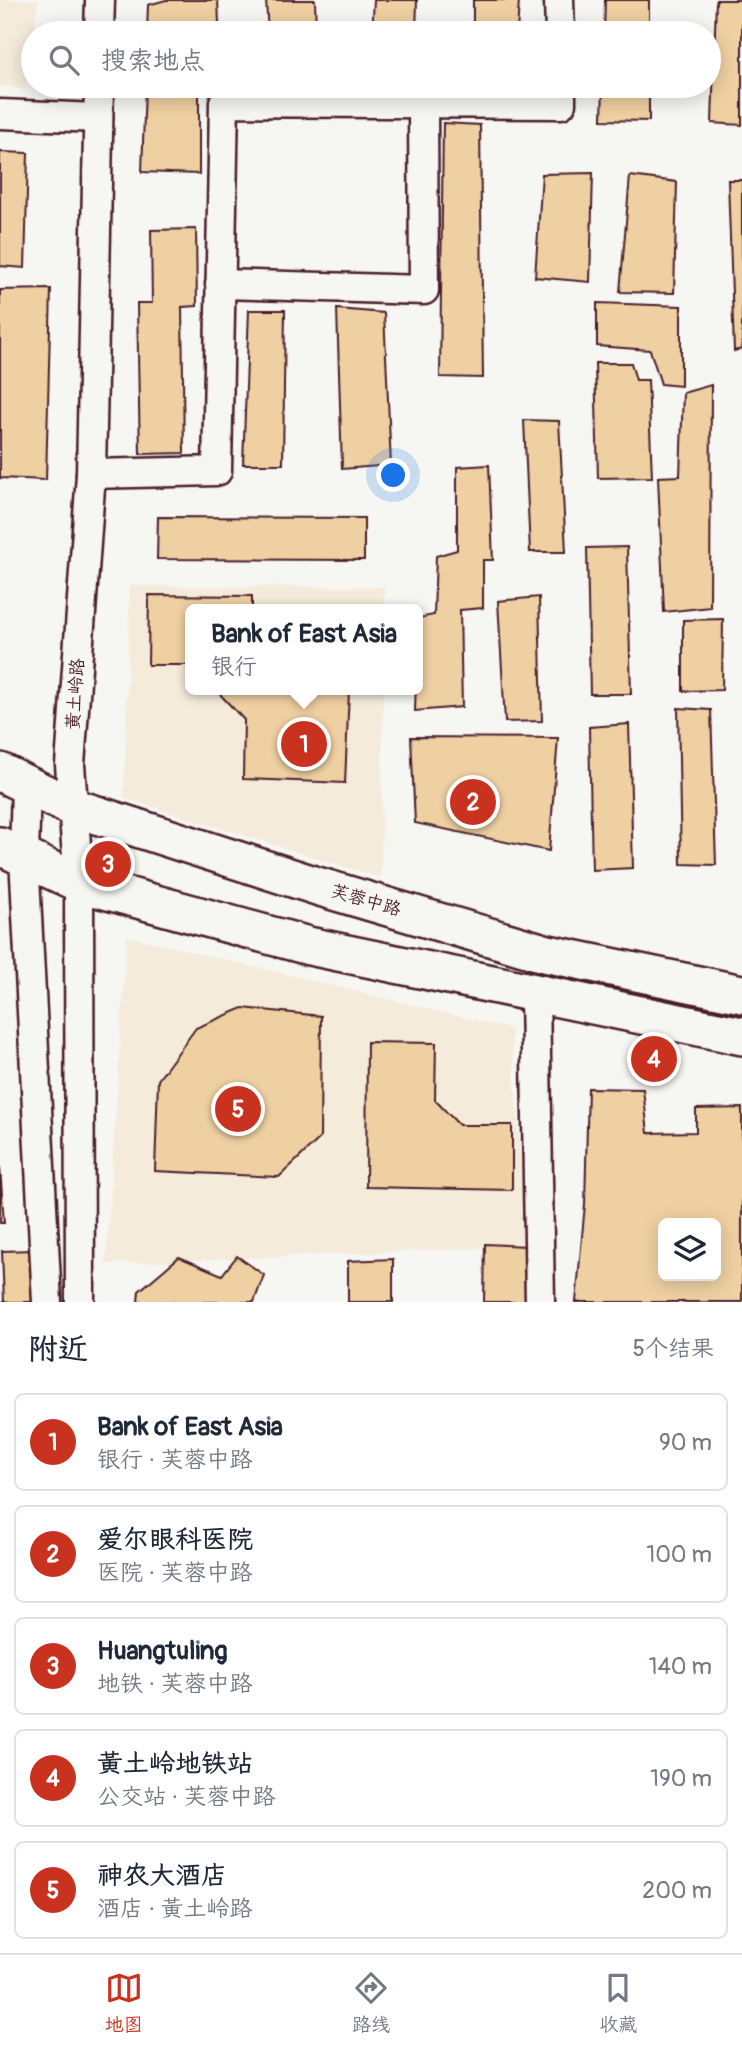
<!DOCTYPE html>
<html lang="zh">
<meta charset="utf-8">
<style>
:root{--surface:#fff;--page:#f2f2f3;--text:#1f2937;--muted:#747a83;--line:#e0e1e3;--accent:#c8321e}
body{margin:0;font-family:Pangolin,"LXGW WenKai TC",sans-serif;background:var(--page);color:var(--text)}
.controls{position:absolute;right:21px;bottom:21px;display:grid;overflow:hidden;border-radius:10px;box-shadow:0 4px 18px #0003}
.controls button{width:63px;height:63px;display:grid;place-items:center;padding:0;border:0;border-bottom:2px solid var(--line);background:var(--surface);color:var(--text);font:35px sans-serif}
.you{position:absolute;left:394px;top:476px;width:24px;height:24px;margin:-18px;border:5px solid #fff;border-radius:50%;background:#1a73e8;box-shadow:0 0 0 10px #1a73e833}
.badge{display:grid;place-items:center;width:46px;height:46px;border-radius:50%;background:var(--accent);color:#fff;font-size:23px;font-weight:700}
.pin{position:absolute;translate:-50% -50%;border:4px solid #fff;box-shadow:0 2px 7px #0006}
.popup{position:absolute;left:185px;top:604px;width:238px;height:91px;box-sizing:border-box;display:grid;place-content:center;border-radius:10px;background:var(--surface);filter:drop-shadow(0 2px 5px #0005);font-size:23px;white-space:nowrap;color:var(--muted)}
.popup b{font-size:26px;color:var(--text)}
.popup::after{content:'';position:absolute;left:50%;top:100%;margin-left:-14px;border:14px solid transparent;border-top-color:var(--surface)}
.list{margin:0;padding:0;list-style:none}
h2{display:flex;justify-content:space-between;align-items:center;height:91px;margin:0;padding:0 28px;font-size:30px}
h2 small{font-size:23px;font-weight:400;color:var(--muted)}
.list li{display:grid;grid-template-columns:46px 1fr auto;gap:21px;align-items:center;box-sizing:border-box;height:98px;margin:0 14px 14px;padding:0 14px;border:2px solid var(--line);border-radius:10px}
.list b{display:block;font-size:26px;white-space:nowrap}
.list p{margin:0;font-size:23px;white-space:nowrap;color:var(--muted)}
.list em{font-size:23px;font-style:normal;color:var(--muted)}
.icon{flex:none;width:38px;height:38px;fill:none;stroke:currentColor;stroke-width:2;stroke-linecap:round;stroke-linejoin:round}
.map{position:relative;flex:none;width:742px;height:1302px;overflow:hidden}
.search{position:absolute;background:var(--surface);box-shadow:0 4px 18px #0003;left:21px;right:21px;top:21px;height:77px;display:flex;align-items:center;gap:18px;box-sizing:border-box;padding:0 24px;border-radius:38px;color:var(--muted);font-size:26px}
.sheet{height:651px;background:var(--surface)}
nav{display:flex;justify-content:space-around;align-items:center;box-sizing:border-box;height:98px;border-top:2px solid var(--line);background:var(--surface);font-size:19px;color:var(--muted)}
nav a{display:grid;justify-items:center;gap:4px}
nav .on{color:var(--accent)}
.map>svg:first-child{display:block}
.built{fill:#f4ebda}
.building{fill:#efd0a2;stroke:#4a1f2b;stroke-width:2;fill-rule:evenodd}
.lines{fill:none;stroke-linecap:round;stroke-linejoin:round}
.minor-casing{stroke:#4a1f2b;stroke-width:33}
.major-casing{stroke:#4a1f2b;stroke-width:42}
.minor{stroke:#f6f6f2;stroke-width:28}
.major{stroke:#f6f6f2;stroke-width:37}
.labels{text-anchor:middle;stroke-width:5;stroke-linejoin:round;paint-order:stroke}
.street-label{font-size:18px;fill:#4a1f2b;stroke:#f6f6f2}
</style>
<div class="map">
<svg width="742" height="1302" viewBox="0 0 742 1302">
<rect width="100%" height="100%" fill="#f6f6f2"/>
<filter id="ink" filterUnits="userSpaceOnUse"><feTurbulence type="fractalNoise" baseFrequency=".0143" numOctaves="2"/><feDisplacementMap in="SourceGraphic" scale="14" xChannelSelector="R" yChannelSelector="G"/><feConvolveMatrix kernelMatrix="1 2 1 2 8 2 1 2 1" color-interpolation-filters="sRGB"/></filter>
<g filter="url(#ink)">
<g class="built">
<polygon points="0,0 38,0 25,89 0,86"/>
<polygon points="130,586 384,587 384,609 190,609 190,690 383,690 381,878 124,798"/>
<polygon points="127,936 511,1029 527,1246 106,1264"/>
</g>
<g class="building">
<polygon points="166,0 218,0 219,23 199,29 199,33 147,33 148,5"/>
<polygon points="266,0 315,0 316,33 268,33"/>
<polygon points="374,0 417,0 416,33 372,33"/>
<polygon points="473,0 519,0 517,33 473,33"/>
<polygon points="605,0 649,0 649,33 604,33"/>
<polygon points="716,0 742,0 742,125 712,123"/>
<polygon points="145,86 199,86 199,174 142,172"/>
<polygon points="271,86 317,86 317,88"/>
<polygon points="369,86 415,86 415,89 369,90"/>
<polygon points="603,86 649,86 649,121 602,120"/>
<polygon points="443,123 480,125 483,378 440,377"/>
<polygon points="0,152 28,153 25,268 0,266"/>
<polygon points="593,173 590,282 535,277 542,174"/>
<polygon points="630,176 677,182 674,293 620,292"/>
<polygon points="728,180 742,180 742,349 734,351"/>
<polygon points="196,229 197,306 182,307 184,453 140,454 137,303 152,303 151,230"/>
<polygon points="51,289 46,480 0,478 0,290"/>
<polygon points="597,303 681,306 681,386 661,384 650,350 597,346"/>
<polygon points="337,309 384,313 391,465 342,469"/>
<polygon points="249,310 285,310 283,464 243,464"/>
<polygon points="595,363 631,363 636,380 648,380 652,477 598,478"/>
<polygon points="711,385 710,607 664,612 658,477 680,476 683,393"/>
<polygon points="524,420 559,421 566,552 530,552"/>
<polygon points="489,465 493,560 483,560 483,608 460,610 462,707 415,711 418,618 434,615 436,556 457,550 457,467"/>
<polygon points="158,517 364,518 364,560 157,559"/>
<polygon points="627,547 631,694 590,694 587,548"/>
<polygon points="149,595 252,596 252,609 190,609 190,665 148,665"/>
<polygon points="539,597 542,721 505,722 498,601"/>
<polygon points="723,619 722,690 683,691 683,620"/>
<polygon points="216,690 349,690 345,783 243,779 244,720"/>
<polygon points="678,708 711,710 716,865 681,864"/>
<polygon points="629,724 633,868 592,870 589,727"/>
<polygon points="411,737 558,738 549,851 415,823"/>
<polygon points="243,1008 321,1016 320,1138 279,1177 155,1171 158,1080 196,1028"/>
<polygon points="367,1042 436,1043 435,1100 459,1125 512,1125 512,1190 366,1187"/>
<path d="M588,1088L643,1089L648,1133L696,1132V1109L742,1108V1302H576L585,1204ZM663,1223H716V1276H663Z"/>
<polygon points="0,1167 4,1223 0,1223"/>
<polygon points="485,1244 527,1246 527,1302 484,1302"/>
<polygon points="33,1250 35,1302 4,1302 2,1251"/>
<polygon points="237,1256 264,1275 254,1302 138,1302 139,1291 179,1257 222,1275"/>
<polygon points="393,1259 393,1302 348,1302 348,1261"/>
</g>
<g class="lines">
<g class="minor-casing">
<g id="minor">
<polyline points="559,0 560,33"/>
<polyline points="99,33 100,0"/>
<polyline points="0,114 98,118"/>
<polyline points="220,284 424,290 423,103"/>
<polyline points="91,474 217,471 224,102 561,104 561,86"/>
<polyline points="26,784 24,857 47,1302"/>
<polyline points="535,993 540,1302"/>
<polyline points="80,1302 79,883 70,765 91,474 99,86"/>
</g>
</g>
<g class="major-casing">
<g id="major">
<polyline points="0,772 72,807 317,886 544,953 742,994"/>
<polyline points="0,846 79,883 309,946 742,1036"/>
</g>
</g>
<use href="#minor" class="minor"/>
<use href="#major" class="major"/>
</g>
</g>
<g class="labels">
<g class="street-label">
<text transform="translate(75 694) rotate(-86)" y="6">黄土岭路</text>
<text transform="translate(366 900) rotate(16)" y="6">芙蓉中路</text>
</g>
</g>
</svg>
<div class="controls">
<button><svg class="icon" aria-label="layers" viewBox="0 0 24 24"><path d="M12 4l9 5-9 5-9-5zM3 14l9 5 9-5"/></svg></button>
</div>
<div class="you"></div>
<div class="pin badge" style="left:304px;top:744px">1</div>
<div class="popup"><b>Bank of East Asia</b>银行</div>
<div class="pin badge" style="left:473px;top:802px">2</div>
<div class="pin badge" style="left:108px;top:864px">3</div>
<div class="pin badge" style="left:654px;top:1059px">4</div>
<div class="pin badge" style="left:238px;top:1109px">5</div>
<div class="search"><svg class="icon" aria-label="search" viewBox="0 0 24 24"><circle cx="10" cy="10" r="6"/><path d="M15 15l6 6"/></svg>搜索地点</div>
</div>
<section class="sheet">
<h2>附近<small>5个结果</small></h2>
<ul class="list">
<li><span class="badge">1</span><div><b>Bank of East Asia</b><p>银行 · 芙蓉中路</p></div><em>90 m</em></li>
<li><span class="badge">2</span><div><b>爱尔眼科医院</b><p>医院 · 芙蓉中路</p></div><em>100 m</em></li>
<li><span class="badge">3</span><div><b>Huangtuling</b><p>地铁 · 芙蓉中路</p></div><em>140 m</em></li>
<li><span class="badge">4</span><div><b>黄土岭地铁站</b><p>公交站 · 芙蓉中路</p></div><em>190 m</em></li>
<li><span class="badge">5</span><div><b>神农大酒店</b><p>酒店 · 黄土岭路</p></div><em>200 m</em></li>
</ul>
</section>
<nav>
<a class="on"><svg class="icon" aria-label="map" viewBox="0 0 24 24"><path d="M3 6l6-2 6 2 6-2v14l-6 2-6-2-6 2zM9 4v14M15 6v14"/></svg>地图</a>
<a><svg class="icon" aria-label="directions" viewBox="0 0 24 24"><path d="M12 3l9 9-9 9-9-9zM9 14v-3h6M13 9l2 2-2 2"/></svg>路线</a>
<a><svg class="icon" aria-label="saved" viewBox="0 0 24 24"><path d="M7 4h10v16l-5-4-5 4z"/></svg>收藏</a>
</nav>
